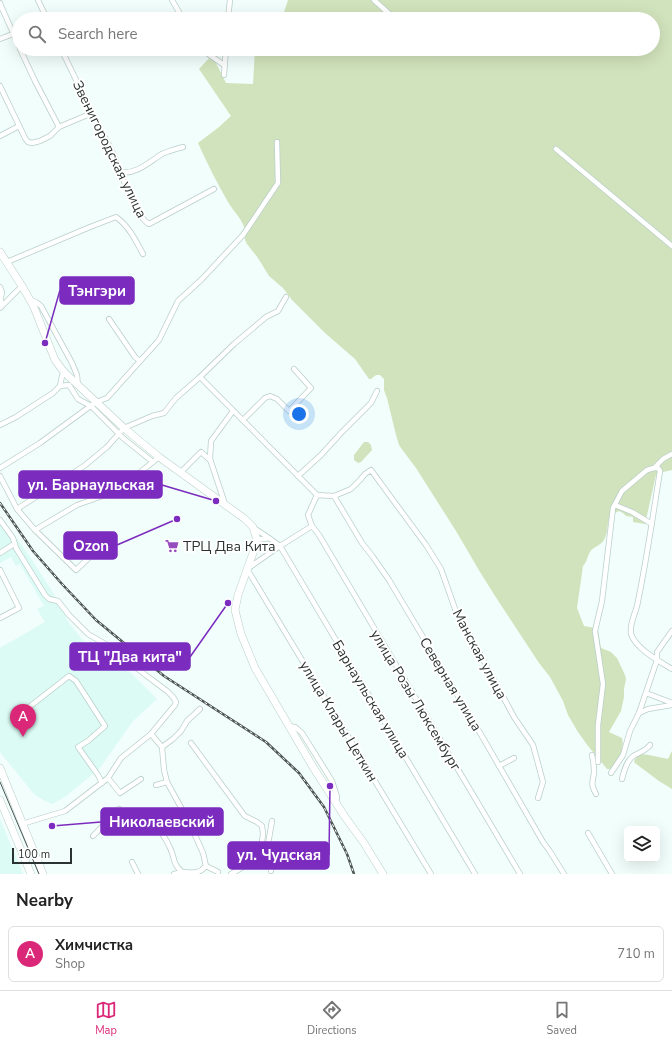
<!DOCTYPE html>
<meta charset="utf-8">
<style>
:root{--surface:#fff;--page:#f2f2f2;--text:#222;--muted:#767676;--line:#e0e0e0;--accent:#db2777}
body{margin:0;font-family:"Nunito Sans",sans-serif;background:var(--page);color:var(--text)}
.controls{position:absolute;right:12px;bottom:12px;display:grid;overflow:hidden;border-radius:6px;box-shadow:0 4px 16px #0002}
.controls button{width:36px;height:36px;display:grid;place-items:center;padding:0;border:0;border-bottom:1px solid var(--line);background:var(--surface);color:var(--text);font:20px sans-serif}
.scale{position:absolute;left:12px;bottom:10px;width:60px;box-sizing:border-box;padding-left:4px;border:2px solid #2a3331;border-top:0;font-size:11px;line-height:14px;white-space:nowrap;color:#2a3331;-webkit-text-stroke:3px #fff;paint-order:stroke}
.you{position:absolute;left:299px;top:414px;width:14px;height:14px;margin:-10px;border:3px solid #fff;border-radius:50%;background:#1a73e8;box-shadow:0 0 0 6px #1a73e833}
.badge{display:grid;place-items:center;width:26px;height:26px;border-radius:50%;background:var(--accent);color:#fff;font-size:13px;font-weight:700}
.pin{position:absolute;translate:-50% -33px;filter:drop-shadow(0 1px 2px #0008)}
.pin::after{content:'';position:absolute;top:21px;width:14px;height:12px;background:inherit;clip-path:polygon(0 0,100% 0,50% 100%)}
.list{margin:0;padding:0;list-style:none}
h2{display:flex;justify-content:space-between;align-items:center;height:52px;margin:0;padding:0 16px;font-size:17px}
h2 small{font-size:13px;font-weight:400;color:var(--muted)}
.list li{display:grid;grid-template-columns:26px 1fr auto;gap:12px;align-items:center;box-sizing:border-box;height:56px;margin:0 8px 8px;padding:0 8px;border:1px solid var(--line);border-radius:6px}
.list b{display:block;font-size:15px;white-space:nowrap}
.list p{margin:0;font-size:13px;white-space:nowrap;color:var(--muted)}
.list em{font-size:13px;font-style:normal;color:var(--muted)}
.icon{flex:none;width:22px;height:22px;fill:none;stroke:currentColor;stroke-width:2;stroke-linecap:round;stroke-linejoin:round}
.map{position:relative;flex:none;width:672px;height:874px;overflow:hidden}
.search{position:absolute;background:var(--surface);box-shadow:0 4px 16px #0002;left:12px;right:12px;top:12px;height:44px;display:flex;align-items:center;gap:10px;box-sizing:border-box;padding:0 14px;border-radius:22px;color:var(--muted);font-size:15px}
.sheet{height:116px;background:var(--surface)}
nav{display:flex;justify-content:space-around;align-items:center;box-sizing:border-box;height:56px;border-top:1px solid var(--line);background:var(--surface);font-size:11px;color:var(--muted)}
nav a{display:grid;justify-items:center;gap:2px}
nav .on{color:var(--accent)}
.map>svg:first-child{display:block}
.built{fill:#dbfbf4}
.green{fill:#d1e3bc}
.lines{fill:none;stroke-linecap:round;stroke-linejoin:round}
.street-casing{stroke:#bacfca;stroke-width:6}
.secondary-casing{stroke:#bacfca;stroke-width:8}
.primary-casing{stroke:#bacfca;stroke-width:8}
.street{stroke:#fff;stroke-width:4.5}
.secondary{stroke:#fff;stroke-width:7}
.primary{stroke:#fff;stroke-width:7}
.tram{stroke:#4b5452;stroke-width:1}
.rail-casing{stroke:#4b5452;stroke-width:2.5}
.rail{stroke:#fff;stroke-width:1;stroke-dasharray:3;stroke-linecap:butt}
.labels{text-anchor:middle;stroke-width:4;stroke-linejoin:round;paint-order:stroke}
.street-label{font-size:14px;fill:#2a3331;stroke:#fff}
.poi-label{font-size:14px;fill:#2a3331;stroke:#fff;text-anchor:start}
.leader{fill:none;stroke:#7b2cbf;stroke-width:1.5}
.callout-dot{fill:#7b2cbf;stroke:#fff;stroke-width:1.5}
.callout{fill:#7b2cbf;stroke:#7b2cbf;stroke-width:1.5}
.callout-label{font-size:15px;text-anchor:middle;font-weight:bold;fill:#fff}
</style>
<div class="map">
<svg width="672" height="874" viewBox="0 0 672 874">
<rect width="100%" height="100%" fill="#f1fefb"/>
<g class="built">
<polygon points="0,516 28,554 54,594 56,601 66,614 66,619 96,657 104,669 118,660 157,699 133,721 99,769 66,796 52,804 45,801 34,794 0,752 0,648 45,622 37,609 44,606 20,564 16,566 11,557 0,563"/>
<polygon points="0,819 23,874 0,874"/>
</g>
<g class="green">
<path d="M288,0H672V470L663,472L656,475L645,524L633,522V517L626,516L623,513L619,511C603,518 611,527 604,540C600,546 593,547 590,552C587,557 587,562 583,566L577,608L584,626L595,628L598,630L601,648L611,652L617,658L625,675L626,679L624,689V697L621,711L609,732L622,738C625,749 618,762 610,769H607L588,746L578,732L568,715L563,701L550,677L539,663L497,599L480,572L456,531L416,468L404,452L399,445L396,435L387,398L384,390V379L380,375H376L371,379H369L355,359L325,333L292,300L283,288L269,276L258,258L247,244L245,240V236L246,232C243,220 234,212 228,202C217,183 207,163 198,143L219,127L231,116L199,69L212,55L226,83L253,84L255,49H653V19H257L258,13L283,15Z"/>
<polygon points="364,442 368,442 371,445 372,450 361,462 358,463 354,460 354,455"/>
<polygon points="672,751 672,789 659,781 635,763 634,761 636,758 640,754 649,755 668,759"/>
</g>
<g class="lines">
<g class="street-casing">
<g id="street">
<polyline points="38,0 47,19"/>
<polyline points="172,0 183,19"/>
<polyline points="374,0 395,19"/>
<polyline points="0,3 1,6 19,46"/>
<polyline points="228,19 230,0"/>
<polyline points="0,39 13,34"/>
<polyline points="20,49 35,81 59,127"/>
<path d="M61,49C73,73 84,97 96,121C101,131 107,141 112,151C119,166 134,216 149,224L214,189"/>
<polyline points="202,49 204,51 224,65"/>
<polyline points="433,49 438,53"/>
<polyline points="224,75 226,49"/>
<polyline points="0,86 25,138 28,142 32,143 40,141 50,136 59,127 92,113"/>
<polyline points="0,136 19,126"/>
<polyline points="556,149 672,246"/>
<path d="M120,172C136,175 149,162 162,154C168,151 176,149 183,147"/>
<path d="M7,262L90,227L116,217C129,226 136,241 143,254"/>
<polyline points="0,287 2,292 1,297 1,307"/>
<polyline points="30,300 36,302 41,306 72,363 77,375 78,386"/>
<polyline points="0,308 22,286"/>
<polyline points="109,319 135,357 140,361"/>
<polyline points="200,377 234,344 266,317 278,311 286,297"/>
<polyline points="60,386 62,376 64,372"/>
<polyline points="243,420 265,398 270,396 277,399 289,411 311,388 294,369"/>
<polyline points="0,425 16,417 53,393 60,386 69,385 78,399 91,406 123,438 153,462"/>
<polyline points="0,468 40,443 96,402 107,398 159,340 178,301 202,279 243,235 278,183 277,142"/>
<polyline points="654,468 663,459 672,454"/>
<polyline points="181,472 201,452 210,460"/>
<polyline points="0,476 17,509 35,530 76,570 113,535"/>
<polyline points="298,476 321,455 342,432 371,403 377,391"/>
<polyline points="334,496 362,543 373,557 389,580 483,738 543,842 549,850 564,874"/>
<polyline points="225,504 210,459 211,441 233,411"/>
<polyline points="615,505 632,512 652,524"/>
<polyline points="17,509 84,466 107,447 124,428 152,416 164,413 176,398 200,377 317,495"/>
<polyline points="0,520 13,538 16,548 45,595 49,599 58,601 69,615 88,634 107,645 143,673 167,691 173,697 176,702 175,705 151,734 121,758 108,778"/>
<polyline points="312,526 319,535 520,874"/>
<polyline points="254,528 269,538"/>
<polyline points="35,530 77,505 108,494 122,487 159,457"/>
<polyline points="257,540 269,538 280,546 475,874"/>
<polyline points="0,553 14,544"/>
<polyline points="0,570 19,608 0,618"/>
<polyline points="646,693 672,703"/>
<polyline points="24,711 69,676 76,681 105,726 88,741 78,747 98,775 102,783"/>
<polyline points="639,713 648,709 672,705"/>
<polyline points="288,726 295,727 302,733 332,781 337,797 336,803"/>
<path d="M151,734L162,747L164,770L167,782L190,824L203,853L206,866C199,874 194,873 184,872C181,872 178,873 174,874"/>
<polyline points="191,743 244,815"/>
<polyline points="162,747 173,739 181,731 187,721 200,709"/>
<path d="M592,755C593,760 594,766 594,772C593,783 590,783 596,794"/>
<path d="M598,762V725L603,684L595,631L602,601L613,508L622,491L647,470L654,468H658L660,471C653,515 647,558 638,601C637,611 629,623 631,634C636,649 659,661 672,669"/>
<polyline points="499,766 514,758"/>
<polyline points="611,773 623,755 630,731 639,713 657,660 657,652 672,631"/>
<path d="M622,779C624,771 626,763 631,758C637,752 644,753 650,745"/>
<polyline points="156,785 167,782"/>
<path d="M127,814C150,821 161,826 171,850C175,860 173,864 182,872"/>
<polyline points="22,824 65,811 108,778 120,793 141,779"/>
<polyline points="588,833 612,874"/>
<polyline points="93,836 119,809"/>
<polyline points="267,850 271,871"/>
<polyline points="260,852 267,850 272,821"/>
<polyline points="132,862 138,874"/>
<polyline points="206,866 218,872"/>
<polyline points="231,874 260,857 263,834 262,826 257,822 245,816"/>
<polyline points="431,874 247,569 280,546 312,526 308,515 317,495 334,496 351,489 360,480 365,474 371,470 426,545 441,569 460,623 478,650 514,717 533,745 543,782 538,798"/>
</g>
</g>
<g class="secondary-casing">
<polyline id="secondary" points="0,252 22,286 33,305 55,360 64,372 124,428 159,457 245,519 253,527 257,540 254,550 238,595 235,610 241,634 255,668 313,767 345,817 364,843 383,874"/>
</g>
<g class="primary-casing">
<g id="primary">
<polyline points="0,768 43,874"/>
<polyline points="0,800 31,874"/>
</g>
</g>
<use href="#street" class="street"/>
<use href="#secondary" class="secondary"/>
<use href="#primary" class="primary"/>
<polyline class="tram" points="0,782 39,874"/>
<g class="rail-casing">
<polyline id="rail" points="0,503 33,551 62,584 96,620 164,676 266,742 299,773 324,807 347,854 354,874"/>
</g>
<use href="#rail" class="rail"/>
</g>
<defs>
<g id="supermarket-bare" transform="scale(1.08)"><path d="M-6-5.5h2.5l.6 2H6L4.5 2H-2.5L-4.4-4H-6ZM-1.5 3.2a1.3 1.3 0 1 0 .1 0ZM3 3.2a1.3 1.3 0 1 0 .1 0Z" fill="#974cbe" stroke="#fff" stroke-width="2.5" paint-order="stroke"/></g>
</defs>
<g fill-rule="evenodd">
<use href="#supermarket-bare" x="172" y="546"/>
</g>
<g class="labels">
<g class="street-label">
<text transform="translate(110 149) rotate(64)" y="5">Звенигородская улица</text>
<text transform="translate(480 654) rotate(62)" y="5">Манская улица</text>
<text transform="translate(451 684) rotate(59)" y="5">Северная улица</text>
<text transform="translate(371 699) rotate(59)" y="5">Барнаульская улица</text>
<text transform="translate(416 700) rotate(59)" y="5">улица Розы Люксембург</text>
<text transform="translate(339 721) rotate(59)" y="5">улица Клары Цеткин</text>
</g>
<g class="poi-label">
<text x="183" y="551">ТРЦ Два Кита</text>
</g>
</g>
<path class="leader" d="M45 343L60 290M216 501L162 485M177 519L117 545M228 603L190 657M52 826L101 822M330 786L329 855"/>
<g class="callout-dot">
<circle cx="45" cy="343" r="4"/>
<circle cx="216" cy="501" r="4"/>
<circle cx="177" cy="519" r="4"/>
<circle cx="228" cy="603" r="4"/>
<circle cx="52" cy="826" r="4"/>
<circle cx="330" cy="786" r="4"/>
</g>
<g class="callout">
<rect x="60" y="277" width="74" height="27" rx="4"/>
<rect x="19" y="471" width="143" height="27" rx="4"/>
<rect x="64" y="532" width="53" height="27" rx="4"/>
<rect x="70" y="643" width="120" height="27" rx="4"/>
<rect x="101" y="808" width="122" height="27" rx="4"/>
<rect x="228" y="842" width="101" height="27" rx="4"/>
</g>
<g class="callout-label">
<text x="97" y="296">Тэнгэри</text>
<text x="91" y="490">ул. Барнаульская</text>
<text x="91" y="551">Ozon</text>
<text x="130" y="662">ТЦ "Два кита"</text>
<text x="162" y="827">Николаевский</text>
<text x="279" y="860">ул. Чудская</text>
</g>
</svg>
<div class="controls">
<button><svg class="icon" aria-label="layers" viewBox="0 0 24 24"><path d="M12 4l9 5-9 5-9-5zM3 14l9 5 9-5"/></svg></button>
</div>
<div class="scale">100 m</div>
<div class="you"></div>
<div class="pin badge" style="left:23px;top:737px">A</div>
<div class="search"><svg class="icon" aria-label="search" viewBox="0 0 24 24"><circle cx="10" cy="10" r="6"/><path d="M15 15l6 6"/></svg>Search here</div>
</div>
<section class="sheet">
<h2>Nearby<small></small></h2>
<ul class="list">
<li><span class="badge">A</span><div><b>Химчистка</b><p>Shop</p></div><em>710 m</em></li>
</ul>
</section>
<nav>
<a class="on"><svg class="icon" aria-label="map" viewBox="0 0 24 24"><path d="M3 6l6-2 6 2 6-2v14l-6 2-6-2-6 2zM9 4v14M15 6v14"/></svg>Map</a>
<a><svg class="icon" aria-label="directions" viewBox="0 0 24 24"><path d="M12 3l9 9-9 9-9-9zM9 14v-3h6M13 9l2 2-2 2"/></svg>Directions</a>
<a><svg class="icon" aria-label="saved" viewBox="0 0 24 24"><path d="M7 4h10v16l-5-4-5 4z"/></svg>Saved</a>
</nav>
